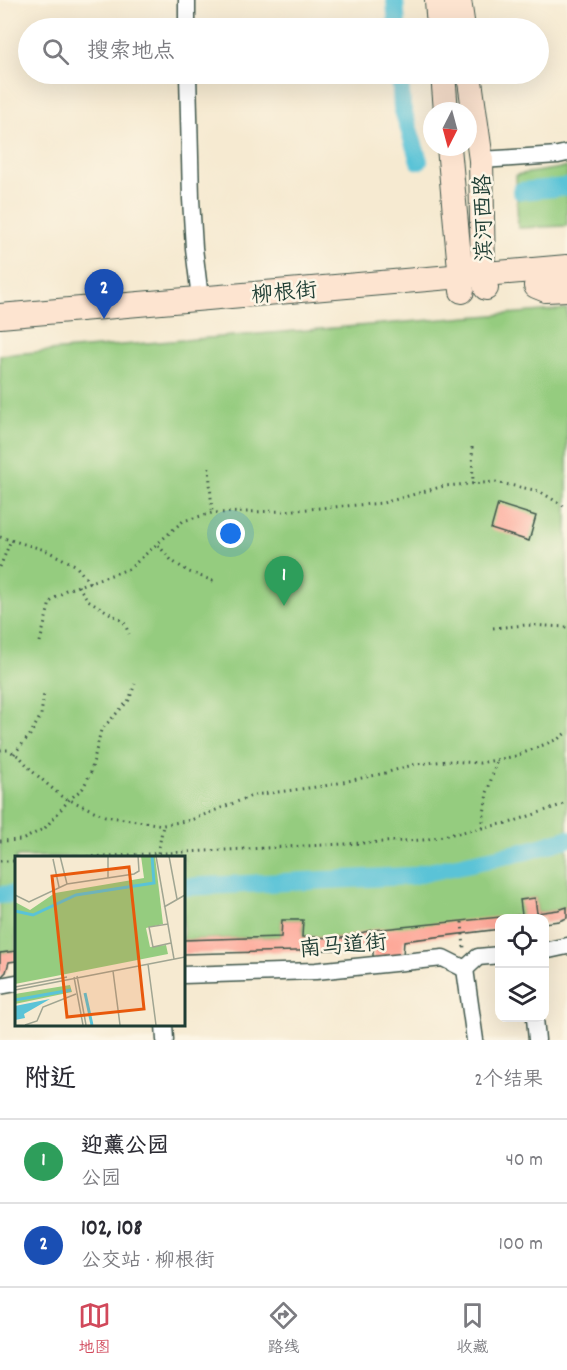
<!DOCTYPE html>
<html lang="zh">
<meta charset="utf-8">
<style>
:root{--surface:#fff;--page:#f2f2f3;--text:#2b2b33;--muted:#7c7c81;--line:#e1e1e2;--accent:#d1495b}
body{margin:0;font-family:Dekko,"LXGW WenKai TC",sans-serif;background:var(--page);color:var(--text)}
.controls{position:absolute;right:18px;bottom:18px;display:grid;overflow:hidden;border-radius:12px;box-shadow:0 6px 24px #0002}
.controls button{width:54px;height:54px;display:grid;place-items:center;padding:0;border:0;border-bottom:2px solid var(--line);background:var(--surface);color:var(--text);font:30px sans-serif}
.compass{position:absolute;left:423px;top:102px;width:54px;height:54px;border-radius:50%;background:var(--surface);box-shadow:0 6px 24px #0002;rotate:186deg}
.you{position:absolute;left:231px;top:534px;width:21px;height:21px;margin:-15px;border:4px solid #fff;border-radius:50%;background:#1a73e8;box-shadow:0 0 0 9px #1a73e833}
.badge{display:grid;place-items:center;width:39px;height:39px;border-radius:50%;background:var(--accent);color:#fff;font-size:20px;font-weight:700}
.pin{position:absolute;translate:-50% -50px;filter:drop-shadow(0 2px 3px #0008)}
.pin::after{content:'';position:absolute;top:32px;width:21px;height:18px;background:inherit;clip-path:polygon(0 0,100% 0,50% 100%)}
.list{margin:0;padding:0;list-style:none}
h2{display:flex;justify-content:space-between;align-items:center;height:78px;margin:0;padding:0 24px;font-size:26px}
h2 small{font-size:20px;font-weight:400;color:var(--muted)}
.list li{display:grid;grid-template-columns:39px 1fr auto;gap:18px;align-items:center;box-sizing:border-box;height:84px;padding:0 24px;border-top:2px solid var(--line)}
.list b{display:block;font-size:22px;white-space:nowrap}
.list p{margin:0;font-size:20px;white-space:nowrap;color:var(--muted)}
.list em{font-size:20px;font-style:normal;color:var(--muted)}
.icon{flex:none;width:33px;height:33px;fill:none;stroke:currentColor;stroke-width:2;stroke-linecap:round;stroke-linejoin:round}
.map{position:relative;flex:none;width:567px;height:1040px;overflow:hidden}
.search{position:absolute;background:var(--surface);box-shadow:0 6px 24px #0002;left:18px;right:18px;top:18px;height:66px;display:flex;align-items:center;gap:15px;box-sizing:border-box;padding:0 21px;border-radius:33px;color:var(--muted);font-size:22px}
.sheet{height:246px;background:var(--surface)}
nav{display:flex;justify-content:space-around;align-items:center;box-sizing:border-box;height:84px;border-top:2px solid var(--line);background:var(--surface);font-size:16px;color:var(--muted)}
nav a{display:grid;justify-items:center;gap:3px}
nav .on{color:var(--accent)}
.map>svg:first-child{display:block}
.green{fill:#95cc7f;stroke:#5a845a;stroke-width:1.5}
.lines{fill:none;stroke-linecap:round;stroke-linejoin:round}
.canal{stroke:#5ac3d7;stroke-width:18}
.building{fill:#fda899}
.street-casing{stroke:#3f574c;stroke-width:19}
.secondary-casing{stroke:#3f574c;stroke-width:26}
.path{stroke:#3f574c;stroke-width:3;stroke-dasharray:1.5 4.5;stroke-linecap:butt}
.street{stroke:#fff;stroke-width:16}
.secondary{stroke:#fde4d0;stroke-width:24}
.labels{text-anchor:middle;stroke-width:5;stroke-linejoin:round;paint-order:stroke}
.street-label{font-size:22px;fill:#1f3d34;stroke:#fcf5e5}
.inset-river{fill:none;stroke:#5ac3d7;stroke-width:3}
.inset-road{fill:none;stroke:#a0a592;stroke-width:1.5}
.view{fill:#e8590c;fill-opacity:0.15;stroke:#e8590c;stroke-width:3}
.inset-edge{fill:none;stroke:#1f3d34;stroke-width:3}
</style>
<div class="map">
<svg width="567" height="1040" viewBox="0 0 567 1040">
<rect width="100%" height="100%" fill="#fcf5e5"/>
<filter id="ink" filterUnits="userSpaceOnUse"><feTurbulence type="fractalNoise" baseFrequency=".0167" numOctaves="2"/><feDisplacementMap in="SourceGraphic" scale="12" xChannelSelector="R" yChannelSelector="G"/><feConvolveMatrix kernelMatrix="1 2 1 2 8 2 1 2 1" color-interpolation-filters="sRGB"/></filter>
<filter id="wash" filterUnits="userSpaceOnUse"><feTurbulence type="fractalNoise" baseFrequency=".008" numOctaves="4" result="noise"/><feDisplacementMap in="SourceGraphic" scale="24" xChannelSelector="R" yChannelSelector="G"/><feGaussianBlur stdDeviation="1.35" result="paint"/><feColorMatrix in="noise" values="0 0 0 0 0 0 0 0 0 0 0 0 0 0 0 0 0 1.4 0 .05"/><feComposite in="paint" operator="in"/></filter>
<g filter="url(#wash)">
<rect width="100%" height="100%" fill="#f6ead1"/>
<g class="green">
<polygon points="567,167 567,226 518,228 516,175"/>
<polygon points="567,309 567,907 558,910 537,913 535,898 521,900 522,915 342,938 302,937 303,920 282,920 281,937 183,940 183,857 16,857 16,951 0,953 0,355"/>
</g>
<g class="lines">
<g class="canal">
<polyline points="395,0 397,28"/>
<polyline points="400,74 402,107 419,161"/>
<polyline points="521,191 567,187"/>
<polyline points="183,887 410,876 527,851 567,839"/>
<polyline points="0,895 16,894"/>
</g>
</g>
<g id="blocks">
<g class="building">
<polygon points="498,504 536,516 529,541 491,529"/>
<polygon points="535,898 537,913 558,910 567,907 567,918 559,921 544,923 544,918 502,918 502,917 522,915 520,900"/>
<polygon points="500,917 500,929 404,941 403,956 373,959 373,949 183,954 183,940 281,937 282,920 303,920 302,937 342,938 372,930"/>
<polygon points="16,951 16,961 9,962 6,972 0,978 0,953"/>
</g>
</g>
</g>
<g filter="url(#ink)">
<use href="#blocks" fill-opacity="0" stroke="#3f574c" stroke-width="1.5"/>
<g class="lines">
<g class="street-casing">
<g id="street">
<polyline points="187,0 187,28"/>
<polyline points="188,74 191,199 194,248 200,298"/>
<polyline points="481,160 558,155 567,153"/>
<polyline points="544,951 567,946"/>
<polyline points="465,969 475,1040"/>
<polyline points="183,975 316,971 443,958 465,969 478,957 500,955"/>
<polyline points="0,986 16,983"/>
<polyline points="535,1018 537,1040"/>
<polyline points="164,1024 165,1040"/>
</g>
</g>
<g class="secondary-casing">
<g id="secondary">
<polyline points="437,0 439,28"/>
<polyline points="459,0 463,28"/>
<polyline points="443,74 446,111"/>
<polyline points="469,74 481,160 483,274 486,288"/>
<polyline points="449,147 462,291"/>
<polyline points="536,286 546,290 567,289"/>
<polyline points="0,316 567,267"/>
</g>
</g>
<g class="path">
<polyline points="472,447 473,484"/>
<polyline points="209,467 212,513"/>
<polyline points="0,537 45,550 75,565 90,583"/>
<polyline points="158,545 172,561 189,572 216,582"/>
<polyline points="0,567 11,540"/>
<polyline points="78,586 88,600 124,622 129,634"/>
<polyline points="493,628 526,625 567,627"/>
<polyline points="40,642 50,602 66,590 129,569 183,521 212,513 283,511 383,503 444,486 495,482 539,491 567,508"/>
<polyline points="0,750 8,750 20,757 32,771 61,796 105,816 163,825 191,820 254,795 324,786 385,773 416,764 447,761 480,763 516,756 558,739 567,732"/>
<polyline points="14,754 30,735 41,715 44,693"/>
<polyline points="482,828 487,793 497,760"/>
<polyline points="0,841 22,840 45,828 69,800 83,788 91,772 101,730 129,700 135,684"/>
<polyline points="158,853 163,825"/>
<polyline points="87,857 423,840 512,822 567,803"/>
<polyline points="0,861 16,861"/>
<polyline points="462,922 464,949"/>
</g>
<use href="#street" class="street"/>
<use href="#secondary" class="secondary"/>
</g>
</g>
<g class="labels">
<g class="street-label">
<text transform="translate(482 218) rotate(-91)" y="8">滨河西路</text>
<text transform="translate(284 291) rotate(-5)" y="8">柳根街</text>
<text transform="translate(343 944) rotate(-5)" y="8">南马道街</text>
</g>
</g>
<g transform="translate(15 856)">
<rect width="170" height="170" fill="#f6ead1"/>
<path d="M126,0H140L148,68L131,72L135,91L151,89L153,98L0,128V46L15,54L40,37L129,22ZM55,129L57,136L0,148V138Z" fill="#95cc7f"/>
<path d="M35,143L9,158L10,162L0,164V150Z" fill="#5ac3d7"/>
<path class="inset-river" d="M0,55L18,59L61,39L139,27L137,0M70,137L77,169M0,144L56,134"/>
<path class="inset-road" d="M45,0L52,28M93,0V22M141,0L159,103M154,0L162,43M38,3L44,31M0,39L14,46L52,28L119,18L124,15L123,0M149,51L170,39M153,68L134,71L138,91L156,87M133,108L141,169M98,115L105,169M62,120L71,169M59,121L68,169M0,131L52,121M0,134L170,101M10,169L22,165L28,151L61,138"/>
<path class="view" d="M114,11L129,153L52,161L37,20Z"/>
<rect width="170" height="170" class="inset-edge"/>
</g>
</svg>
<div class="controls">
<button><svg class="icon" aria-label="locate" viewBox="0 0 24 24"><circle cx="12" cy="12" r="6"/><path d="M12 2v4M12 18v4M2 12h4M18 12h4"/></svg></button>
<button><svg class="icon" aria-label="layers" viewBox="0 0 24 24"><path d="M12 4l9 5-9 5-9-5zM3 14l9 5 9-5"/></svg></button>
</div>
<svg class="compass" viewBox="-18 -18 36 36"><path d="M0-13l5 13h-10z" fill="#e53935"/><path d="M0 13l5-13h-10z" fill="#7c7c81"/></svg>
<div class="you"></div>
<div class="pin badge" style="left:284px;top:606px;background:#2e9e5b">1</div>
<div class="pin badge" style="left:104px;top:319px;background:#1a4fb4">2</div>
<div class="search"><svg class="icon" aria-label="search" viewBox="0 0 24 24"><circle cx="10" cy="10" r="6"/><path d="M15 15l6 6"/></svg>搜索地点</div>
</div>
<section class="sheet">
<h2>附近<small>2个结果</small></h2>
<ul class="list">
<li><span class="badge" style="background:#2e9e5b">1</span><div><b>迎薰公园</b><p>公园</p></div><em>40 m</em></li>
<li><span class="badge" style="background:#1a4fb4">2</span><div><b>102, 108</b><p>公交站 · 柳根街</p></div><em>100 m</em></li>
</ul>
</section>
<nav>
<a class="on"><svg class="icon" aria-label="map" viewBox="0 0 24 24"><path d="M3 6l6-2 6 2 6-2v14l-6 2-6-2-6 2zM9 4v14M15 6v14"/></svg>地图</a>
<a><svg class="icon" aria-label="directions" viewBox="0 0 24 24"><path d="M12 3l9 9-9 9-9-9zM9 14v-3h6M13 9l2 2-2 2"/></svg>路线</a>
<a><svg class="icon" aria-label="saved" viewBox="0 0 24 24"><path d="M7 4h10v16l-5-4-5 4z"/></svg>收藏</a>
</nav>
